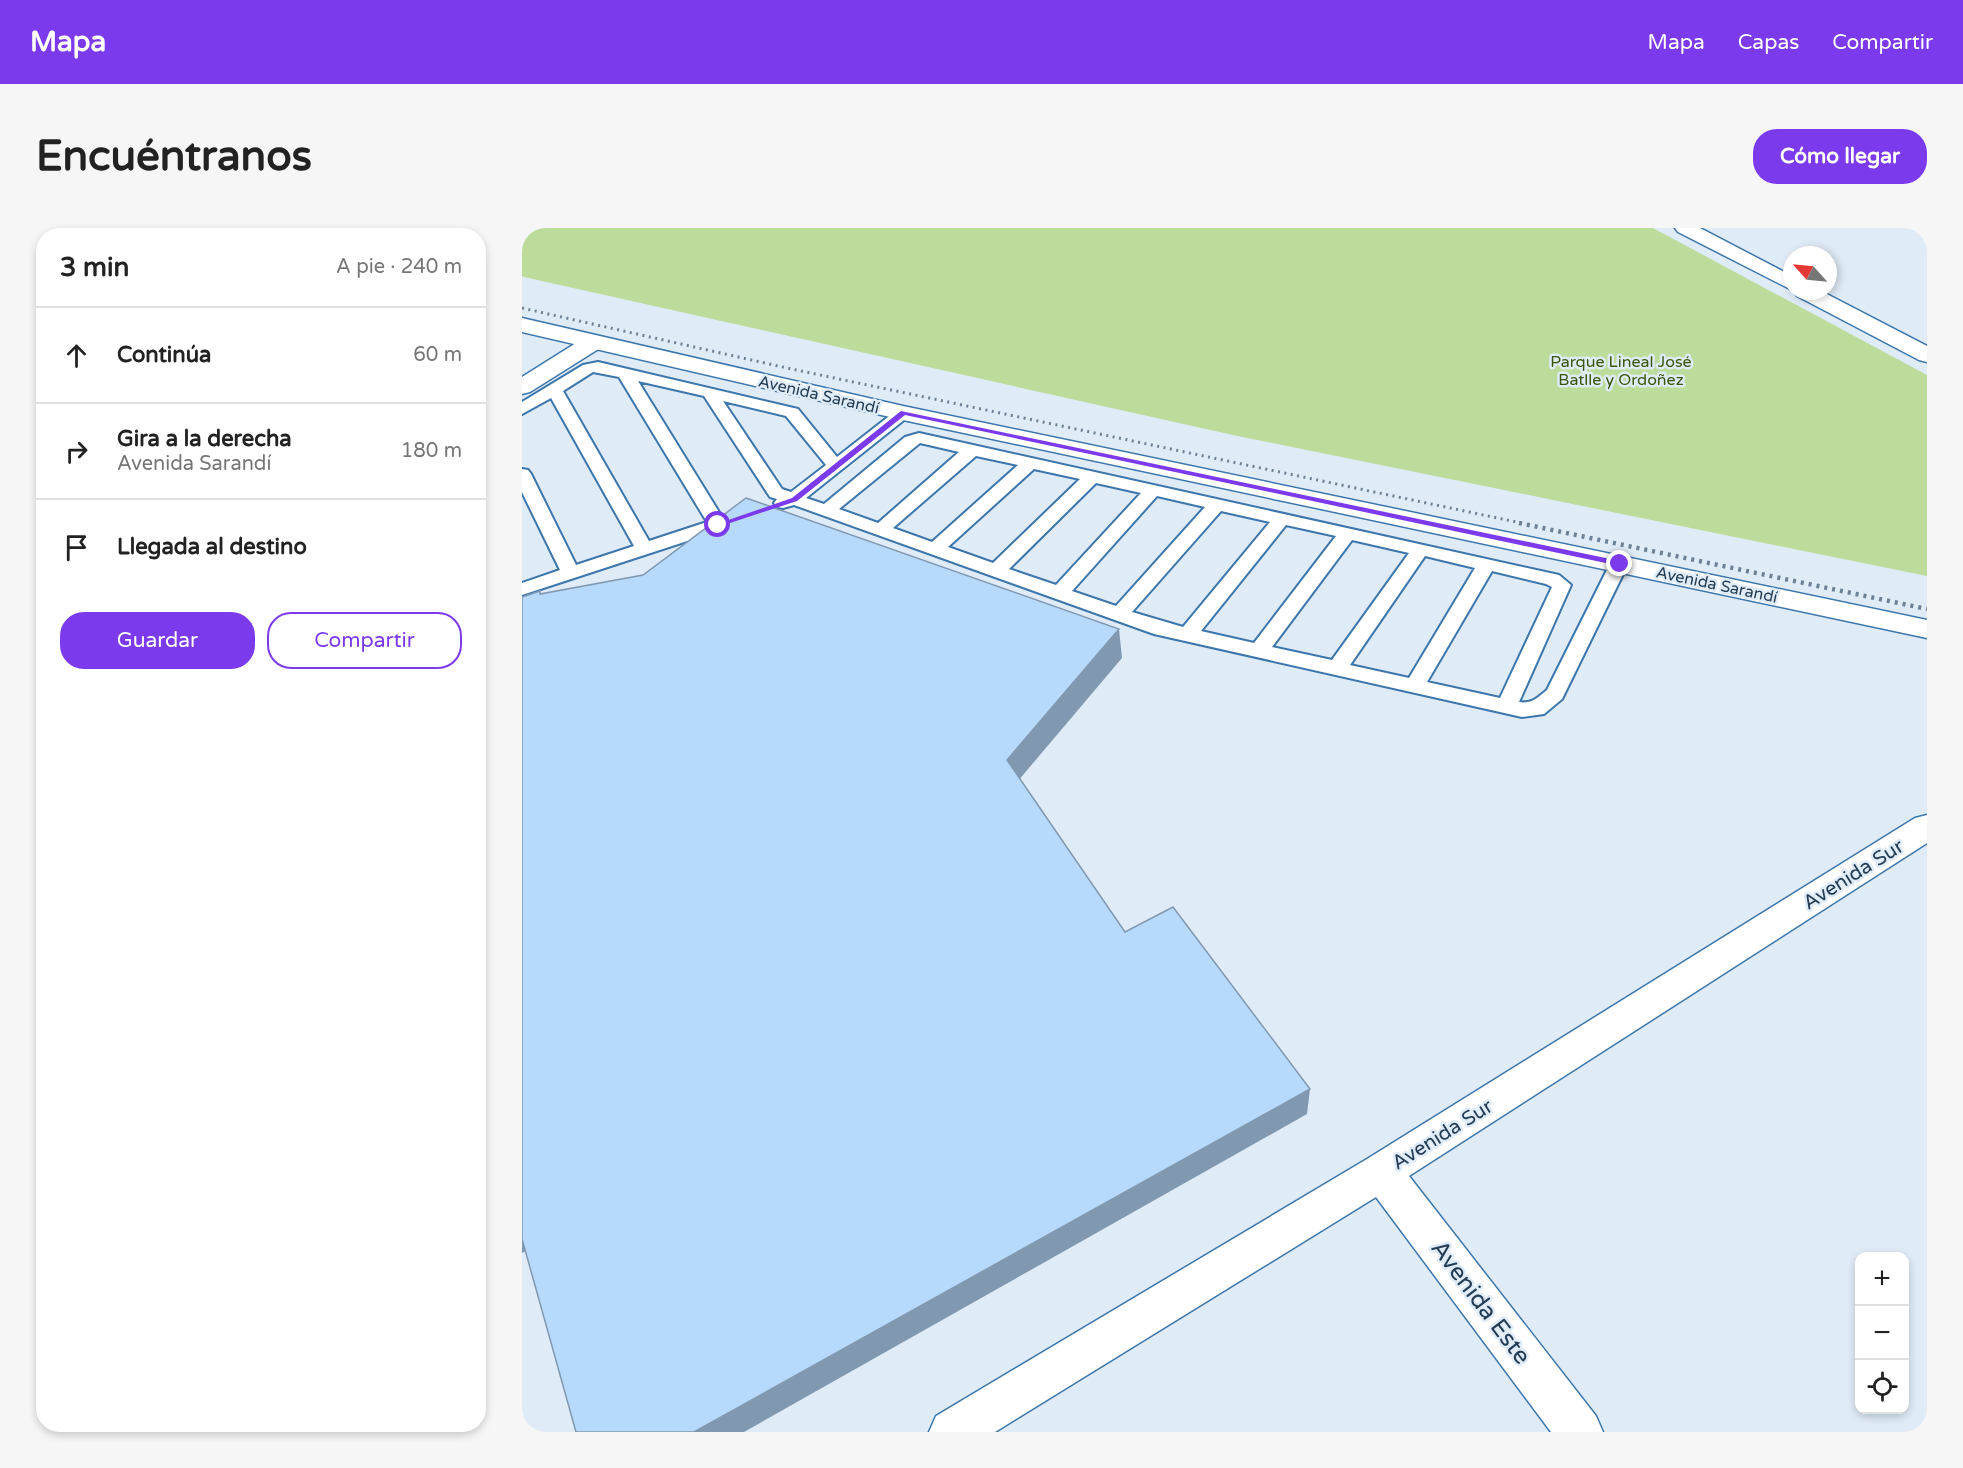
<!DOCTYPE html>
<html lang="es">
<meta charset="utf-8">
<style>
:root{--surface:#fff;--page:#f6f6f6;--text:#222;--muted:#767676;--line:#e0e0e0;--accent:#7c3aed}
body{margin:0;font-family:"Varela Round",sans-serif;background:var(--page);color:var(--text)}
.controls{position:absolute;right:18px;bottom:18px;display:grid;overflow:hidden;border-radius:12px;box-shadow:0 3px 9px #0003}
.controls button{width:54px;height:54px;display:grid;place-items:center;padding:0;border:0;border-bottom:2px solid var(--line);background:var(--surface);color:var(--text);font:30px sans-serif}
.compass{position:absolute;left:1261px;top:18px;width:54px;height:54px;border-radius:50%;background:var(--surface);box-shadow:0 3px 9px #0003;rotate:297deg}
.stop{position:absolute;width:18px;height:18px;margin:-14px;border:4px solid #7c3aed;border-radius:50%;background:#fff}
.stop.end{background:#7c3aed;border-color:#fff;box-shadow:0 2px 6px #0008}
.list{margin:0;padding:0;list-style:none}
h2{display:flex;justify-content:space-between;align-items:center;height:78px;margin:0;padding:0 24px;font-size:26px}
h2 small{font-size:20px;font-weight:400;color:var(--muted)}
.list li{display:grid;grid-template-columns:39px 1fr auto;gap:18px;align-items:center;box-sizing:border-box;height:96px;padding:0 24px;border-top:2px solid var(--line)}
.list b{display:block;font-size:22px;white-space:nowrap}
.list p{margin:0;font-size:20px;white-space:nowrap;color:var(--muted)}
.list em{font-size:20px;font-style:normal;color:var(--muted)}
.actions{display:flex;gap:12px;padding:18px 24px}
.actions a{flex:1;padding:14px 0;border:2px solid var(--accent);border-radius:24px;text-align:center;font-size:21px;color:var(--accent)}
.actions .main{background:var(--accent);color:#fff}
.icon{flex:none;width:33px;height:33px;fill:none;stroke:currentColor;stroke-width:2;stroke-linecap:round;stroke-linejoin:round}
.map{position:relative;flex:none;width:1405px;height:1204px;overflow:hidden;border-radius:24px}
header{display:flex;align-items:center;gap:36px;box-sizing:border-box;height:84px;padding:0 30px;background:var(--accent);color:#fff}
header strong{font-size:28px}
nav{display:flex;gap:33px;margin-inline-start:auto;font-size:21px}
.intro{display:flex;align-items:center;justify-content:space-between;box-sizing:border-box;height:144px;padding:0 36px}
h1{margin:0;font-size:42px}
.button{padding:15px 27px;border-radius:24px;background:var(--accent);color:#fff;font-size:21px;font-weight:700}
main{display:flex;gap:36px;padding:0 36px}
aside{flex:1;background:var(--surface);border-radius:24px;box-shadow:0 3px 9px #0003}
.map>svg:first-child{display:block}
.green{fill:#bddb9b}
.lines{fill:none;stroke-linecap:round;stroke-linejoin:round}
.lane-casing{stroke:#3c76ab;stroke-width:4}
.street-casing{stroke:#3c76ab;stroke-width:3}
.secondary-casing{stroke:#3c76ab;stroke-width:3}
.lane{fill:#fff;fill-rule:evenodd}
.street{fill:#fff;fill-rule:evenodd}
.secondary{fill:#fff;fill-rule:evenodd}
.rail-far1{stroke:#6e8194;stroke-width:3;stroke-dasharray:2 4.5;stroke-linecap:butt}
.rail{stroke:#6e8194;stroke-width:4.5;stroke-dasharray:3 5;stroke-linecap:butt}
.shaded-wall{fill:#8098b0}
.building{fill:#b7d9fb;stroke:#8098b0;stroke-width:1.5}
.route{fill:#7c3aed}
.labels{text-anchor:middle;stroke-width:5;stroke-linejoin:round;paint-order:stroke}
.far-park-label{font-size:16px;fill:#395508;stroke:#dfebf7}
.far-street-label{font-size:16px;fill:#233c53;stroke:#dfebf7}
.street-label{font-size:20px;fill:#233c53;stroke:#dfebf7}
.near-street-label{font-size:24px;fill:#233c53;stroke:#dfebf7}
</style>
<header>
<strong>Mapa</strong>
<nav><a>Mapa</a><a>Capas</a><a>Compartir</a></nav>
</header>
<div class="intro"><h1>Encuéntranos</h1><a class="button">Cómo llegar</a></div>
<main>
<aside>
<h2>3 min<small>A pie · 240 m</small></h2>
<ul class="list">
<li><svg class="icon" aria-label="ahead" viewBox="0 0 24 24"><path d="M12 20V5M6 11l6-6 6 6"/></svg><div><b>Continúa</b></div><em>60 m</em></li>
<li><svg class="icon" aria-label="right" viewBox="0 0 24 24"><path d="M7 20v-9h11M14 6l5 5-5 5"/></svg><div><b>Gira a la derecha</b><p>Avenida Sarandí</p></div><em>180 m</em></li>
<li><svg class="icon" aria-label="arrive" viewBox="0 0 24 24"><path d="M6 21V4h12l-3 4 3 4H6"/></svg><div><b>Llegada al destino</b></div></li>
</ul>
<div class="actions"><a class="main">Guardar</a><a>Compartir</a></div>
</aside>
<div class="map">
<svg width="1405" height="1204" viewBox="0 0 1405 1204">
<rect width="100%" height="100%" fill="#dfebf7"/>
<polygon class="green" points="0,0 1131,0 1405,147 1405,348 711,207 2,49 0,48"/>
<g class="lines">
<g class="lane-casing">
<path id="lane" d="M76,134L276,181L315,229L375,182H387L389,185L387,188L284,270L302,276L383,209L397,205L1037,347L1049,357L997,474C1010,476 1015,470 1025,462L1090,332H1104L1106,336L1040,471L1022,486L1000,489L632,406L272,277L261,280L255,279L252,275L255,271L248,269L182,168L116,153L200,289L209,287L215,288L218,292L215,296L202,301L0,367V355L38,342L0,264V241L6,242L9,246L54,337L112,318L29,170L0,186V174L61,137ZM71,144L97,149L185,294L127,313L41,163ZM201,173L264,188L304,237L269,264L260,261ZM398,215L437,224L356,295L317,281ZM454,228L496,237L410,314L371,300ZM512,241L558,251L471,335L426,319ZM574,255L619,265L534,357L487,341ZM635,268L683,279L594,378L550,363ZM699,283L748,294L661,399L610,384ZM764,297L814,308L732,415L679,403ZM830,312L887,325L810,432L750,419ZM903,328L953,340L887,450L828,437ZM970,343L1024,356L1030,359L978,470L905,454Z"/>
</g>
<g class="street-casing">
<g id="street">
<polygon points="1153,0 1178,0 1270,48 1270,62 1156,4"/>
<polygon points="1272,63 1299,63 1405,118 1405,134 1397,132 1275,68"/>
<polygon points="70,108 78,110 81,115 78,120 8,164 0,166 0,149 62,110"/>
<polygon points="1405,587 1405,615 887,948 1074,1188 1081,1204 1029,1204 854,969 473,1204 407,1204 414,1188 845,931 1393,590"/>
</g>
</g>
<g class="secondary-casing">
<polygon id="secondary" points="0,90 381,178 1405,392 1405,410 381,192 0,104"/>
</g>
<use href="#lane" class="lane"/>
<use href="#street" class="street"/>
<use href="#secondary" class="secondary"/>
<polyline class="rail-far1" points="0,80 265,140 1004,296"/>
<polyline class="rail" points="997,295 1405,381"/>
</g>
<g class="shaded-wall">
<polygon points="597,401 600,430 490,560 485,532"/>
<polygon points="788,861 785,886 222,1204 172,1204"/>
<polygon points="0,999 17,1016 0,1025"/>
</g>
<polygon class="building" points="224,270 597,401 485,532 603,704 651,679 788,861 172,1204 54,1204 0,1011 0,369 18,363 18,366 121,347"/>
<polygon class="route" points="379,183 1098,333 1102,336 1098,338 383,187 275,273 199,298 192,297 270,270"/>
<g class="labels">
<g class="far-park-label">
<text x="1099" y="139">Parque Lineal José<tspan x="1099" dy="18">Batlle y Ordoñez</tspan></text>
</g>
<g class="far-street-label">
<text transform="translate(297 166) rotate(13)" y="6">Avenida Sarandí</text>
<text transform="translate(1195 356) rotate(12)" y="6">Avenida Sarandí</text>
</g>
<g class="street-label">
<text transform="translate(1331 646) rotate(-32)" y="7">Avenida Sur</text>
<text transform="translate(920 906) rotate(-32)" y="7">Avenida Sur</text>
</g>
<g class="near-street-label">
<text transform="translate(959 1074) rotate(53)" y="8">Avenida Este</text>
</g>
</g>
</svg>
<div class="controls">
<button>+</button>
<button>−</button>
<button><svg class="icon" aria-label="locate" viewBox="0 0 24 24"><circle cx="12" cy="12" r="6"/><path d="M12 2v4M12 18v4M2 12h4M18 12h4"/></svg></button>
</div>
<svg class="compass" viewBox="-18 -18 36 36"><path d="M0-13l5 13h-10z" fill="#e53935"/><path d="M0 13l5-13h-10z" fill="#767676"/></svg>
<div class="stop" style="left:196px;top:297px"></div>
<div class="stop end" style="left:1098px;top:336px"></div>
</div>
</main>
